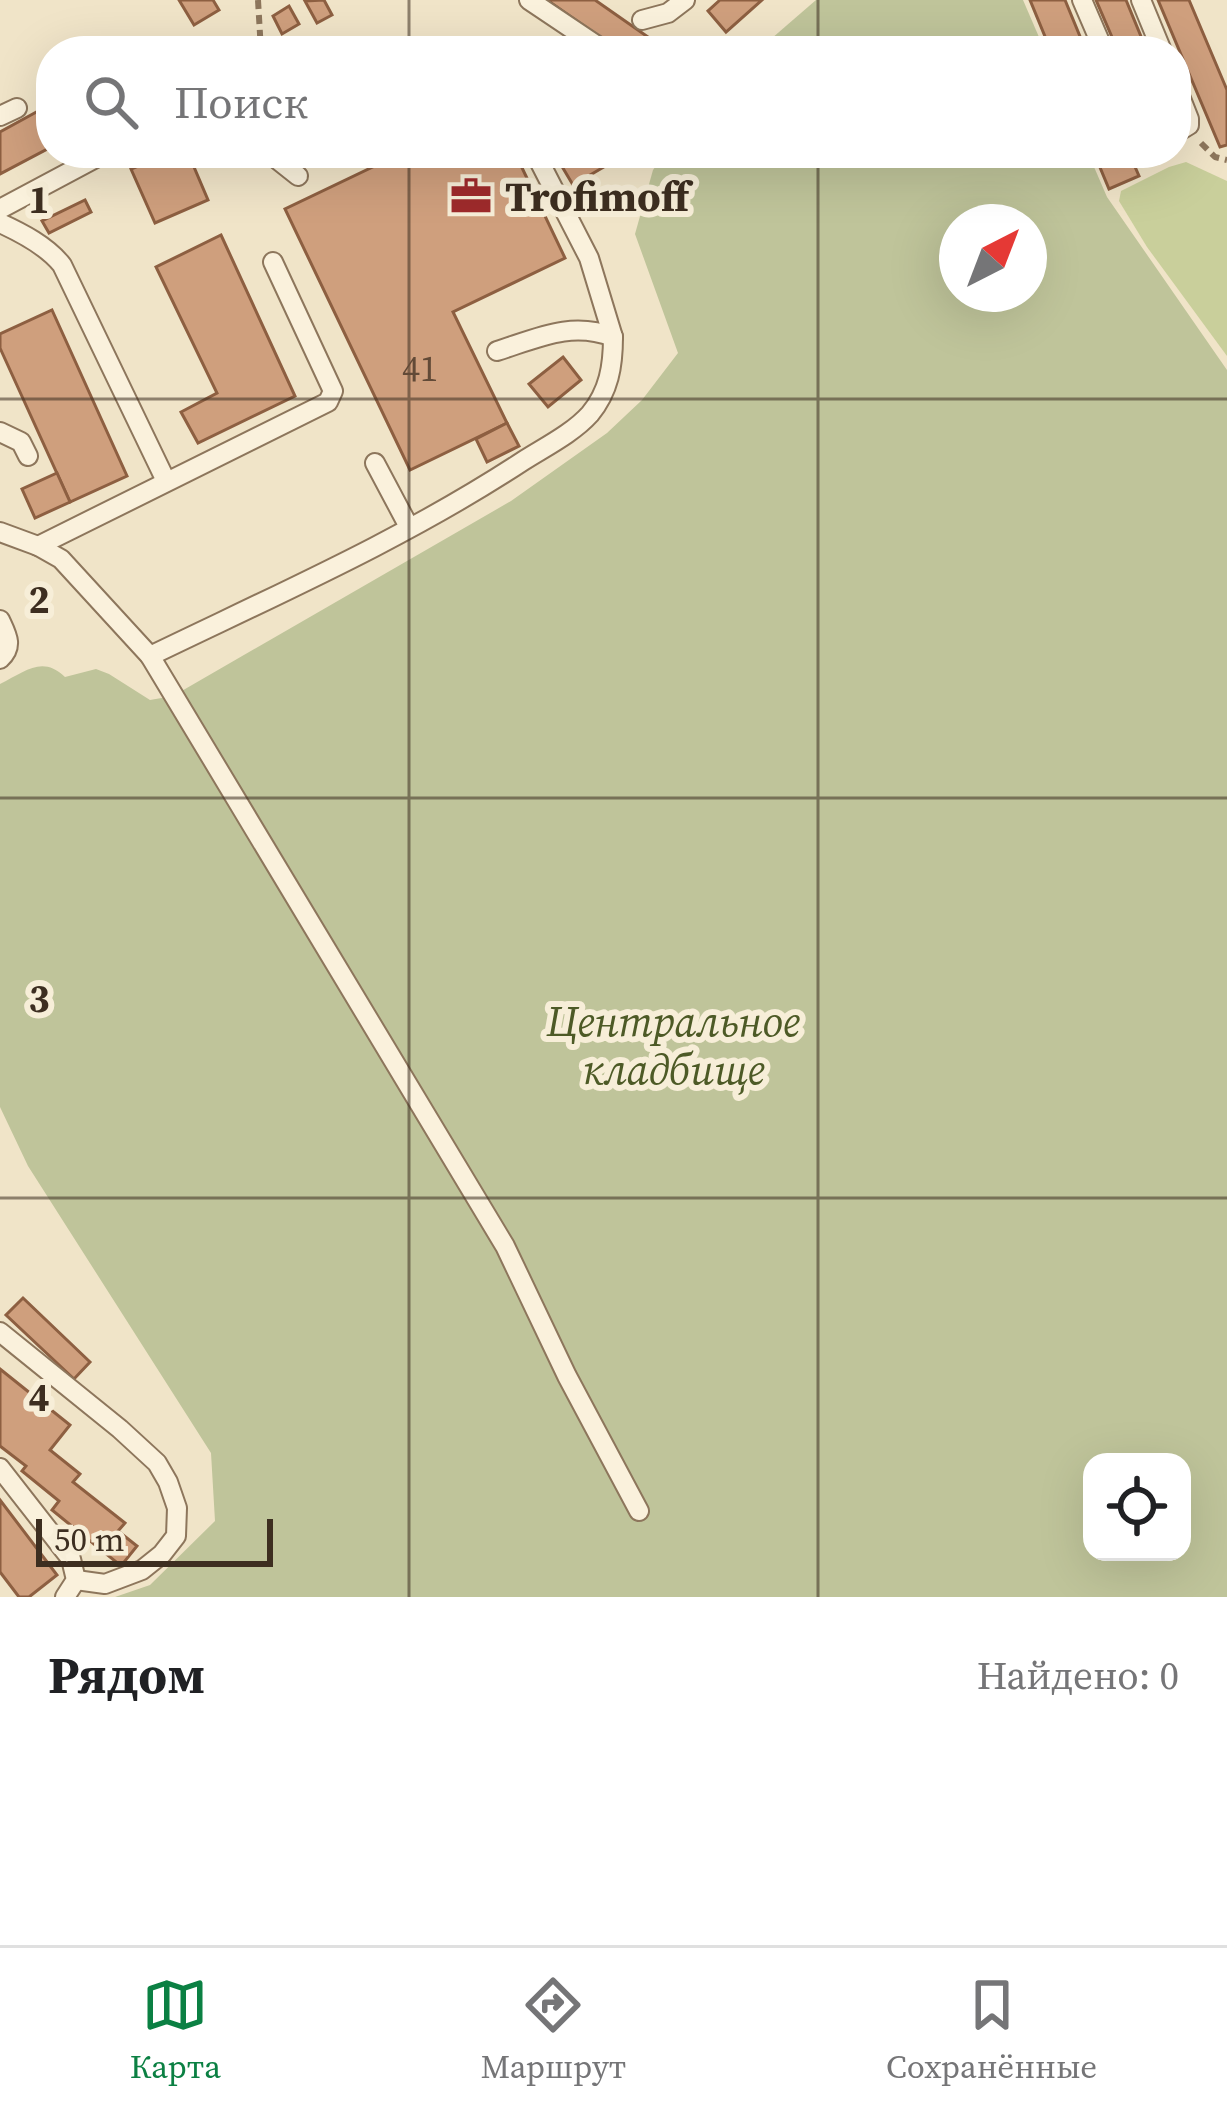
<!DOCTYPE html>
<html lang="ru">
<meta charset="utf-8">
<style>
:root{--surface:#fff;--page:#f2f2f2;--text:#202124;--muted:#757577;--line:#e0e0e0;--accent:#0b8043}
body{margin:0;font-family:"Source Serif 4",serif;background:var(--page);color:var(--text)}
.controls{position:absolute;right:36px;bottom:36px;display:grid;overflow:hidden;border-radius:24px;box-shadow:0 12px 48px #0002}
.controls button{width:108px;height:108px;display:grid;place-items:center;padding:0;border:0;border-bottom:3px solid var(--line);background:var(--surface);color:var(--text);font:60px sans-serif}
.compass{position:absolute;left:939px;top:204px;width:108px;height:108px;border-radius:50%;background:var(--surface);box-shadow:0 12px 48px #0002;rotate:42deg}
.scale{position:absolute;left:36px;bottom:30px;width:237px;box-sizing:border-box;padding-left:12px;border:6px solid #3d2e20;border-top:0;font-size:33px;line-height:42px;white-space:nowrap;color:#3d2e20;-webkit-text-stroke:9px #f7eed8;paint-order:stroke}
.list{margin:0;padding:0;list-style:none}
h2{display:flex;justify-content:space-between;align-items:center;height:156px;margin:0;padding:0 48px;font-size:51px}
h2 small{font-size:39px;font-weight:400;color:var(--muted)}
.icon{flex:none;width:66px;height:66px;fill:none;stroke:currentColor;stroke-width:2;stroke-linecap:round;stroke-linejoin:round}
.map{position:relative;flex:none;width:1227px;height:1597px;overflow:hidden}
.search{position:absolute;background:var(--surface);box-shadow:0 12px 48px #0002;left:36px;right:36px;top:36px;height:132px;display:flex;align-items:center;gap:30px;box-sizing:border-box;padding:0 42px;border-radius:48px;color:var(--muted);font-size:45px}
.sheet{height:348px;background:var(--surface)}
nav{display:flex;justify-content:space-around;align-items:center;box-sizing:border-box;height:168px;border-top:3px solid var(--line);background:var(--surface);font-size:33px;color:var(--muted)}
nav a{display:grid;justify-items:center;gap:6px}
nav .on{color:var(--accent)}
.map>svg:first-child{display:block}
.green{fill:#c9cf9b}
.cemetery{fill:#bfc49a;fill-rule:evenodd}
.building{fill:#cf9f7d;stroke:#8d5f41;stroke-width:3}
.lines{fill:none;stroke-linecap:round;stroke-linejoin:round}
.lane-casing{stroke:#8d765c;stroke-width:22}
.path{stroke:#8d765c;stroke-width:6;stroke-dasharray:9 6;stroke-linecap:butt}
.lane{stroke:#faf1dc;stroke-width:18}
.grid{fill:none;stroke:#3d2e20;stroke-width:3;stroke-opacity:0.55}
.labels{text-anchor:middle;stroke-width:12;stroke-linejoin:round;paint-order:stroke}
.number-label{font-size:36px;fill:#624a37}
.poi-label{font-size:42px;font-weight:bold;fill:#3d2e20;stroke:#f7eed8;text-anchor:start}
.park-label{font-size:42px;font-style:italic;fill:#4d5a26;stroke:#f7eed8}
.grid-label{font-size:39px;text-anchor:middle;font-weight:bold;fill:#3d2e20;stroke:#f7eed8;stroke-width:12;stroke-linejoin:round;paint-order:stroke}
</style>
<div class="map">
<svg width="1227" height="1597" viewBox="0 0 1227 1597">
<rect width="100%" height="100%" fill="#f0e4c8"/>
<polygon class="green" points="1186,162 1227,181 1227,356 1147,247 1119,201 1121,191 1169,167"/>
<g class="cemetery">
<polygon points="816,0 1023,0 1045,51 757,51"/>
<path d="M665,153H1088L1107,197L1227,370V1597H115L150,1585L215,1521L211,1453L28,1166L0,1107V684C25,672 42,655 65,677L96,669L109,674L150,700L173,696L511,501L607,433L642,400L678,353L635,234L653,170ZM957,222H1029V294H957ZM1092,1462H1182V1552H1092Z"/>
</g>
<g class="building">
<polygon points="179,0 213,0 219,10 194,25"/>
<polygon points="324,0 332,15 317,23 305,1"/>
<polygon points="547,0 595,0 668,51 620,51"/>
<polygon points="720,0 762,0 726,32 708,11"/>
<polygon points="1030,0 1065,0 1086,51 1051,51"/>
<polygon points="1096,0 1126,0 1147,51 1118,51"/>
<polygon points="1158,0 1189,0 1227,90 1227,145 1220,147"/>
<polygon points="289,6 299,24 282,34 273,16"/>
<polygon points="51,104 51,147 0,174 0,132"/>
<polygon points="169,153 188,153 208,200 155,223 131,169"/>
<polygon points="402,153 515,153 565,258 453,312 507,423 410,470 285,209"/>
<polygon points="554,153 609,153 614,161 573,185"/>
<polygon points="1094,153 1129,153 1139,176 1109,189"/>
<polygon points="85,200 91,212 49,233 42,221"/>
<polygon points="221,235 295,396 198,443 181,412 217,393 156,267"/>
<polygon points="52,310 127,476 70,502 0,348 0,334"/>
<polygon points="563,357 581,380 548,407 529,384"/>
<polygon points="507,423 519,446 487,462 476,439"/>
<polygon points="57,473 70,502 35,518 22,489"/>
<polygon points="23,1298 90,1362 74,1379 6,1315"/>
<polygon points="0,1369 70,1425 50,1450 80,1474 73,1482 125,1523 118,1531 137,1546 121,1566 52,1510 59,1501 22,1471 26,1466 0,1446"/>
<polygon points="0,1500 57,1575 29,1597 19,1597 0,1572"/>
</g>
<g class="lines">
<g class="lane-casing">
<g id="lane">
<polyline points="529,0 605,51"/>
<polyline points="1082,0 1104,51"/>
<polyline points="1141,0 1162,51"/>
<polyline points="642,20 668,13 685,0"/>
<polyline points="1176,86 1189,119 1189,125 1176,133"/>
<polyline points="0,116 17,108"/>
<polyline points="269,153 298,176"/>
<polyline points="535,153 589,258 613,337"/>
<polyline points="0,209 105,153"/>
<path d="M0,223C22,233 47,246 62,265L166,481"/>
<polyline points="0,432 21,442 28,456"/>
<polyline points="375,463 409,527"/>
<path d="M0,532L38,546L61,559L150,656C276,595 406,538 523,461C545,447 573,433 590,414C609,391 613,366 613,337C571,321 538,338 497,351"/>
<polyline points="38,546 328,402 333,391 273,262"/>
<path d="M0,620C7,635 14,646 0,659"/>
<polyline points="150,656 505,1246 567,1376 639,1511"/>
<polyline points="0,1332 120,1429 157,1463 168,1482 177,1508 176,1536 162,1554 142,1570 105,1584 76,1580"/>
<polyline points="0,1468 71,1559 76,1580 65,1597"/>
</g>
</g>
<g class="path">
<polyline points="258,0 261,51"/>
<polyline points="1201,143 1215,157 1227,160"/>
<polyline points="749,153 750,153"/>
</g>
<use href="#lane" class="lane"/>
</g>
<path class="grid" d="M409,0V51M818,0V51M409,153V1597M818,153V1597M0,399H1227M0,798H1227M0,1198H1227"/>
<defs>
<g id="office-bare" transform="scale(3.24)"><path d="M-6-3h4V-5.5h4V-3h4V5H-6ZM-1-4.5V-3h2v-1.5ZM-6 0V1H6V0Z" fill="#9e2a2b" stroke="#f7eed8" stroke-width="2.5" paint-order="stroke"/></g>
</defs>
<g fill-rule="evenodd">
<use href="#office-bare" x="471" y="196"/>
</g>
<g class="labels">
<g class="number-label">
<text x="420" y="381">41</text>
</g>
<g class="poi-label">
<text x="505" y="211">Trofimoff</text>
</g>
<g class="park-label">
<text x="674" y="1036">Центральное<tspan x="674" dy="48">кладбище</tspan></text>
</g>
</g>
<g class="grid-label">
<text x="39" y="213">1</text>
<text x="39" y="613">2</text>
<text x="39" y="1012">3</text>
<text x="39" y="1411">4</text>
</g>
</svg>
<div class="controls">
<button><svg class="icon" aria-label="locate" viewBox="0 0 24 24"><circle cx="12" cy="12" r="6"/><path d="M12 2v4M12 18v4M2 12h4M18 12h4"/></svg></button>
</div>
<svg class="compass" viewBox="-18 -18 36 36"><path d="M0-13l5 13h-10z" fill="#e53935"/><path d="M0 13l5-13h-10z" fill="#757577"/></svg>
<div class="scale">50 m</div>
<div class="search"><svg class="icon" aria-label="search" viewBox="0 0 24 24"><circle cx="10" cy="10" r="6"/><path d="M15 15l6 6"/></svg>Поиск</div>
</div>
<section class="sheet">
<h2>Рядом<small>Найдено: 0</small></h2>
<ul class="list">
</ul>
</section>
<nav>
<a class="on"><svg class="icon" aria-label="map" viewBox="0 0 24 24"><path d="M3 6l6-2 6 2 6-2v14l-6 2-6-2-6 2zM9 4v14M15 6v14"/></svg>Карта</a>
<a><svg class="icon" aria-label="directions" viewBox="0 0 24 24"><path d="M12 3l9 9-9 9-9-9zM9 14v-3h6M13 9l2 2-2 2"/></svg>Маршрут</a>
<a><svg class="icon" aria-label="saved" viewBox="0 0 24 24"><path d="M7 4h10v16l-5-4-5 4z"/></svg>Сохранённые</a>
</nav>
